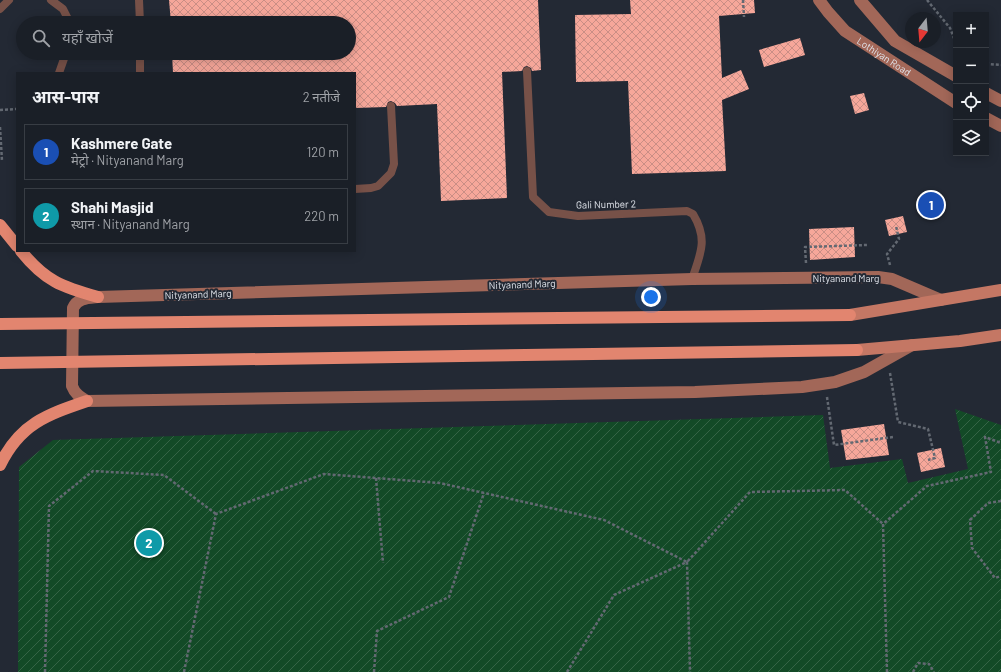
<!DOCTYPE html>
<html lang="hi">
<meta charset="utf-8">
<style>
:root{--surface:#1a1f27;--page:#23272f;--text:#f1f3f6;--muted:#9fa2a7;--line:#383d44;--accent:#f9a04c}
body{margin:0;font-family:Barlow,"Noto Sans Devanagari",sans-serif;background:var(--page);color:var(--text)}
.controls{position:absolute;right:12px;top:12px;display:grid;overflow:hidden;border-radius:0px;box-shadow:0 2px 10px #0003}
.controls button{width:36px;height:36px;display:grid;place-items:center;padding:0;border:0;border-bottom:1px solid var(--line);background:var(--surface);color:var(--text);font:20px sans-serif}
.compass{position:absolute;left:905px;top:12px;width:36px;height:36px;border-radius:50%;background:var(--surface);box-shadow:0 2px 10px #0003;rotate:196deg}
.you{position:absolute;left:651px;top:297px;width:14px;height:14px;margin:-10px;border:3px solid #fff;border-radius:50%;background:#1a73e8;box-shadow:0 0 0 6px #1a73e833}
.badge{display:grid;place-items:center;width:26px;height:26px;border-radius:50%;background:var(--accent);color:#fff;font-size:13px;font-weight:700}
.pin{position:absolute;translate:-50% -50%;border:2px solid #fff;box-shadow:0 1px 4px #0006}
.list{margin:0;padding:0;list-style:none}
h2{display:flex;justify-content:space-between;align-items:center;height:52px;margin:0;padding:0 16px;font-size:17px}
h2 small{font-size:13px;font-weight:400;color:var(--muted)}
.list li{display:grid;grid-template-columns:26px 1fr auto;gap:12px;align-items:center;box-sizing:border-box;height:56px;margin:0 8px 8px;padding:0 8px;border:1px solid var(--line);border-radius:0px}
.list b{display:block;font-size:15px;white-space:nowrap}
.list p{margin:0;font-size:13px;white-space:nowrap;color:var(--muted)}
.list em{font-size:13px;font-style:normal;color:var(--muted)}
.icon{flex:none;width:22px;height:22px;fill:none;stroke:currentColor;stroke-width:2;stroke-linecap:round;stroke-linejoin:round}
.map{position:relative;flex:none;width:1001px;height:672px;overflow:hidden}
.search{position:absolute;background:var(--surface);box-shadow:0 2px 10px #0003;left:16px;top:16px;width:340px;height:44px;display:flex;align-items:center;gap:10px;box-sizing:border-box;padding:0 14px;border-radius:22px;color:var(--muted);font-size:15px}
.panel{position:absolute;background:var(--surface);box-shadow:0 2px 10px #0003;left:16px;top:72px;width:340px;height:180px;border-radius:0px}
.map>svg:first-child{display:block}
.garden{fill:url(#garden-furrows)}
.building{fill:url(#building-cross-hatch)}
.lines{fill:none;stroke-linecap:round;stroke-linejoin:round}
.path{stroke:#636972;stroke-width:2.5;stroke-dasharray:3 2;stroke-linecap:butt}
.lane{stroke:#775148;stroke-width:8}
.secondary{stroke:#a26758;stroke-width:12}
.primary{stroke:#c47764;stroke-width:12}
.highway{stroke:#e2856f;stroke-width:12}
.highway-bridge{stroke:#e2856f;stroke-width:12}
.labels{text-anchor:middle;stroke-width:4;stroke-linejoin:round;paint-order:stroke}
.street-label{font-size:10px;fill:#e1e5ec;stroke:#232934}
</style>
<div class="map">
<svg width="1001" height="672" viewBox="0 0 1001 672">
<defs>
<pattern id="garden-furrows" width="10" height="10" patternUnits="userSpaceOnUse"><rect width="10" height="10" fill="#134a27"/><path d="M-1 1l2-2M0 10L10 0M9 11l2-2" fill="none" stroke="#356446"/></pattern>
<pattern id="building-cross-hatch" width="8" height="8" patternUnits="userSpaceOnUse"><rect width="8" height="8" fill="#f6a79a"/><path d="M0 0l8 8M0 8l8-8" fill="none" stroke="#ca8e85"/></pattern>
</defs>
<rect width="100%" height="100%" fill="#232934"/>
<polygon class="garden" points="955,409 1001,425 1001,672 18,672 19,467 53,440 823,415 830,468 902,459 908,483 968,469"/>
<g class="building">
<polygon points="169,0 538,0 541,70 532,71 531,68 527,66 524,67 522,71 502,72 507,198 441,201 437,104 397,106 395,103 391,101 388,102 386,107 355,108 355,73 173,73 172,53 349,53 349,23 171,23"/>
<polygon points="630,0 754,0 755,13 719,16 722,78 741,70 749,89 722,100 726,171 632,174 628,81 576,82 575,15 631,14"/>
<polygon points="800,38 805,55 764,67 759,50"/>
<polygon points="864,93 869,110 855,114 850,96"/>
<polygon points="903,216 907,232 889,236 885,220"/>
<polygon points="854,227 855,257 810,260 809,229"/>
<polygon points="884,424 889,455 846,460 841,430"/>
<polygon points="941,448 945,467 921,472 917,453"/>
</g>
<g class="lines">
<g class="path">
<polyline points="743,0 744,17"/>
<polyline points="927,0 950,28 956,43"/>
<polyline points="986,63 989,64 1001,65"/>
<polyline points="0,110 17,109"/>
<polyline points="0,127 2,161"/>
<polyline points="806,263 805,247 867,245"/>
<polyline points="890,265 887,254 899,239 896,226"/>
<polyline points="890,373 898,422 928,429 935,458 928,460"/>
<polyline points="827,397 834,445 893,437"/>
<polyline points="376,478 383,563"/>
<polyline points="1001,501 988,503 970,520 972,548 995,578 1001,576"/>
<polyline points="45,672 49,506 93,471 164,475 216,514"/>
<polyline points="184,672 216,514 324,474 440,483 604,520 687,562 750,492 845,490 883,524"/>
<polyline points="374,672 377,631 449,597 484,493"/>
<polyline points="567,672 614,595 687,562 690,672"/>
<polyline points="887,672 883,524 927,486 991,472 985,437 1001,443"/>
<polyline points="913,672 918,663 929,664 934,672"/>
</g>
<g class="lane">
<polyline points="51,0 63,9 70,23"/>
<polyline points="139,0 140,23"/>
<polyline points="0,9 9,0"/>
<polyline points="140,53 140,73"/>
<path d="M527,71L533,197L549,212L578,216L687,211L693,214C708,239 701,253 692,279"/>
<polyline points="59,73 66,53"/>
<polyline points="355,189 371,188 378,186 391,173 394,164 391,106"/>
</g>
<g class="secondary">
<path id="s1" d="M819,0L828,12L845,31L956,103"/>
<polyline points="860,0 895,41 956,76"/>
<polyline points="986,93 1001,101"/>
<polyline points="986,118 1001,126"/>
<path d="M912,345L864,372L835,382L802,387L695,392L87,401C80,397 75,394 72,386L73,308C77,298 88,298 98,297L692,279L878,277L892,279L941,300"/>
</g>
<g class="primary">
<polyline points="850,315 1001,290"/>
<polyline points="857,350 960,341 1001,335"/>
</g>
<g class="highway">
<polyline points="0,225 17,246"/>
<path d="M21,251C45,281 62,287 98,297"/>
<path d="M0,465C20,424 46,415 87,401"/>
</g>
<g class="highway-bridge">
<polyline points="0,324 850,315"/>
<polyline points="0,363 857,350"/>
</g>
</g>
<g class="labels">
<g class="street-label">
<text dy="4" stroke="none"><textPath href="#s1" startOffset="87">Lothiyan Road</textPath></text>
<text transform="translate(606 204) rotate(-1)" y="4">Gali Number 2</text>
<text x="846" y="282">Nityanand Marg</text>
<text transform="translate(522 284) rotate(-2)" y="4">Nityanand Marg</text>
<text transform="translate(198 294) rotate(-2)" y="4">Nityanand Marg</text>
</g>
</g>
</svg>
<div class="controls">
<button>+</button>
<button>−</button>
<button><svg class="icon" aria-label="locate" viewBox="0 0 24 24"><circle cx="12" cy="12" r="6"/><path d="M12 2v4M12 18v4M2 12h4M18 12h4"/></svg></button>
<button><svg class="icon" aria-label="layers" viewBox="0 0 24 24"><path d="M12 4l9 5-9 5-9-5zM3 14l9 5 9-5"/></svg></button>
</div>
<svg class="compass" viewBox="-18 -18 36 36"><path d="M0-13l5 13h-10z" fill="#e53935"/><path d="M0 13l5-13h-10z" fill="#9fa2a7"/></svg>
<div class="you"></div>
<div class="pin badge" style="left:931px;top:205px;background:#1a4fb4">1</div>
<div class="pin badge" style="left:149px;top:543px;background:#0f9aa8">2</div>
<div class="search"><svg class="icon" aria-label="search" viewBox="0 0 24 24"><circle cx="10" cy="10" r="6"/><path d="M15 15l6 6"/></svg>यहाँ खोजें</div>
<section class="panel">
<h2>आस-पास<small>2 नतीजे</small></h2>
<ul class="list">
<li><span class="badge" style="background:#1a4fb4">1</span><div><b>Kashmere Gate</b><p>मेट्रो · Nityanand Marg</p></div><em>120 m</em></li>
<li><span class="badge" style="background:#0f9aa8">2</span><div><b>Shahi Masjid</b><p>स्थान · Nityanand Marg</p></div><em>220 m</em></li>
</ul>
</section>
</div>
